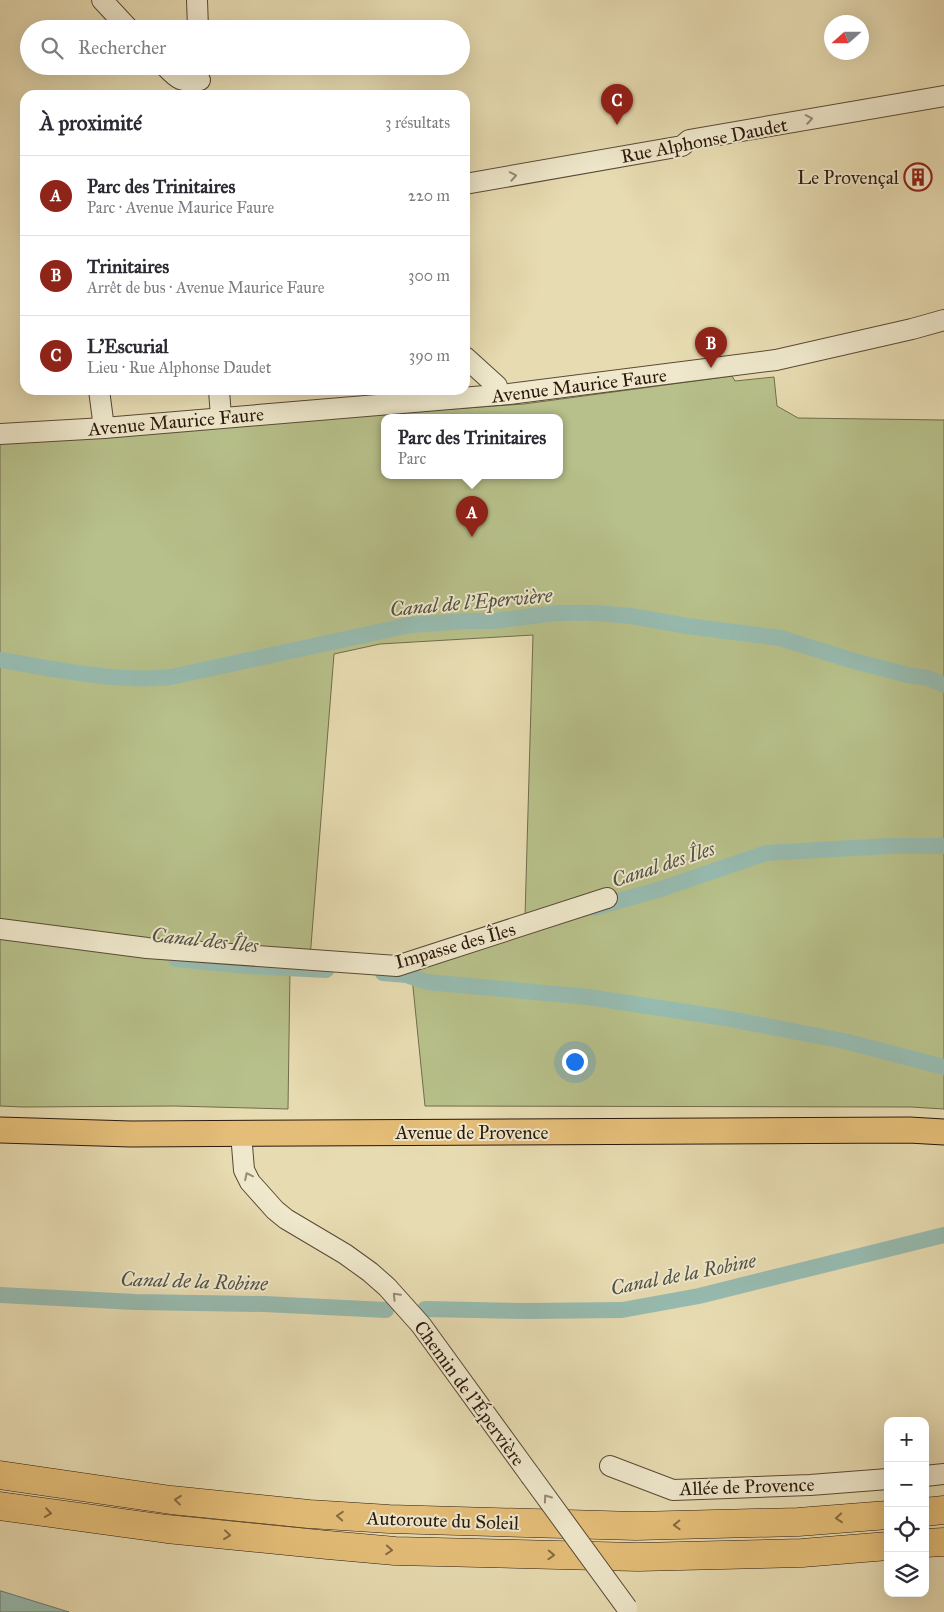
<!DOCTYPE html>
<html lang="fr">
<meta charset="utf-8">
<style>
:root{--surface:#fff;--page:#f2f2f3;--text:#2b2b33;--muted:#7c7c81;--line:#e1e1e2;--accent:#8f2418}
body{margin:0;font-family:"IM FELL Great Primer",serif;background:var(--page);color:var(--text)}
.controls{position:absolute;right:15px;bottom:15px;display:grid;overflow:hidden;border-radius:10px;box-shadow:0 5px 20px #0002}
.controls button{width:45px;height:45px;display:grid;place-items:center;padding:0;border:0;border-bottom:1px solid var(--line);background:var(--surface);color:var(--text);font:25px sans-serif}
.compass{position:absolute;left:824px;top:15px;width:45px;height:45px;border-radius:50%;background:var(--surface);box-shadow:0 5px 20px #0002;rotate:249deg}
.you{position:absolute;left:574px;top:1061px;width:18px;height:18px;margin:-12px;border:4px solid #fff;border-radius:50%;background:#1a73e8;box-shadow:0 0 0 8px #1a73e833}
.badge{display:grid;place-items:center;width:32px;height:32px;border-radius:50%;background:var(--accent);color:#fff;font-size:16px;font-weight:700}
.pin{position:absolute;translate:-50% -41px;filter:drop-shadow(0 1px 2px #0008)}
.pin::after{content:'';position:absolute;top:26px;width:18px;height:15px;background:inherit;clip-path:polygon(0 0,100% 0,50% 100%)}
.popup{position:absolute;left:381px;top:414px;width:182px;height:65px;box-sizing:border-box;display:grid;place-content:center;border-radius:10px;background:var(--surface);filter:drop-shadow(0 1px 4px #0005);font-size:16px;white-space:nowrap;color:var(--muted)}
.popup b{font-size:19px;color:var(--text)}
.popup::after{content:'';position:absolute;left:50%;top:100%;margin-left:-10px;border:10px solid transparent;border-top-color:var(--surface)}
.list{margin:0;padding:0;list-style:none}
h2{display:flex;justify-content:space-between;align-items:center;height:65px;margin:0;padding:0 20px;font-size:21px}
h2 small{font-size:16px;font-weight:400;color:var(--muted)}
.list li{display:grid;grid-template-columns:32px 1fr auto;gap:15px;align-items:center;box-sizing:border-box;height:80px;padding:0 20px;border-top:1px solid var(--line)}
.list b{display:block;font-size:19px;white-space:nowrap}
.list p{margin:0;font-size:16px;white-space:nowrap;color:var(--muted)}
.list em{font-size:16px;font-style:normal;color:var(--muted)}
.icon{flex:none;width:28px;height:28px;fill:none;stroke:currentColor;stroke-width:2;stroke-linecap:round;stroke-linejoin:round}
.map{position:relative;flex:none;width:944px;height:1612px;overflow:hidden}
.search{position:absolute;background:var(--surface);box-shadow:0 5px 20px #0002;left:20px;top:20px;width:450px;height:55px;display:flex;align-items:center;gap:12px;box-sizing:border-box;padding:0 18px;border-radius:28px;color:var(--muted);font-size:19px}
.panel{position:absolute;background:var(--surface);box-shadow:0 5px 20px #0002;left:20px;top:90px;width:450px;height:305px;border-radius:15px}
.map>svg:first-child{display:block}
.green{fill:#b7c08a;stroke:#716c4c;fill-rule:evenodd}
.water{fill:#97bbb0;stroke:#6c7a6f}
.lines{fill:none;stroke-linecap:round;stroke-linejoin:round}
.canal{stroke:#97bbb0;stroke-width:16}
.minor-casing{stroke:#5a4936;stroke-width:22}
.major-casing{stroke:#2b180d;stroke-width:27}
.highway-casing{stroke:#2b180d;stroke-width:29}
.minor{stroke:#efe8cc;stroke-width:20}
.major{stroke:#e4be78;stroke-width:25}
.highway{stroke:#e4be78;stroke-width:28}
.minor-bridge-casing{stroke:#5a4936;stroke-width:22;stroke-linecap:butt}
.minor-bridge{stroke:#efe8cc;stroke-width:20}
.oneway{stroke:#978a76}
.oneway2{stroke:#886b42}
.labels{text-anchor:middle;stroke-width:4;stroke-linejoin:round;paint-order:stroke}
.street-label{font-size:19px;fill:#2b180d;stroke:#efe8cc}
.poi-label{font-size:19px;fill:#2b180d;stroke:#efe8cc;text-anchor:end}
.water-label{font-size:20px;font-style:italic;fill:#515146;stroke:#efe8cc}
</style>
<div class="map">
<svg width="944" height="1612" viewBox="0 0 944 1612">
<rect width="100%" height="100%" fill="#e7dbb1"/>
<filter id="stains"><feTurbulence type="fractalNoise" baseFrequency=".004" numOctaves="4"/><feColorMatrix values="0 0 0 0 .2 0 0 0 0 .09 0 0 0 0 .02 0 0 0 .5 -.17"/></filter>
<radialGradient id="worn" r=".72"><stop offset=".6" stop-color="#630" stop-opacity="0"/><stop offset="1" stop-color="#630" stop-opacity=".3"/></radialGradient>
<path class="green" d="M732,376L735,381L774,377L777,406L798,418L944,420V1109L911,1107L425,1106L411,967L525,917L533,635L380,644L334,654L309,971L290,970L288,1109L174,1106L23,1107L0,1106V442L173,428L524,404ZM384,418H560V476H384Z"/>
<polygon class="water" points="0,1591 1,1591 69,1612 0,1612"/>
<g class="lines">
<g class="canal">
<path d="M0,660C54,669 117,683 171,677L410,625L467,621H494L557,613H596L631,616L687,626L780,638L854,661L908,675L928,678L944,685"/>
<polyline points="594,908 661,889 766,853 889,846 944,846"/>
<polyline points="176,959 247,966 326,970"/>
<polyline points="383,973 406,975 427,982 588,997 725,1018 844,1041 944,1067"/>
<polyline points="0,1295 135,1302 264,1304 386,1310"/>
<polyline points="425,1309 527,1311 622,1310 699,1296 944,1235"/>
</g>
<g class="minor-casing">
<g id="minor">
<polyline points="102,0 129,29"/>
<polyline points="197,0 198,29"/>
<path d="M165,66C178,80 181,82 200,80"/>
<polyline points="465,184 682,146 689,140 944,96"/>
<polyline points="465,357 497,386 499,395"/>
<polyline points="99,390 104,428"/>
<polyline points="219,390 221,417"/>
<polyline points="0,434 104,428 509,394 776,360 912,329 944,320"/>
<polyline points="0,929 147,948 397,966 607,898"/>
<polyline points="241,1133 244,1170 250,1182 275,1210 286,1219 345,1254 370,1272 387,1287 421,1325 530,1475"/>
<polyline points="610,1466 673,1490 810,1485 888,1479"/>
<polyline points="925,1476 944,1474"/>
</g>
</g>
<g class="major-casing">
<polyline id="major" points="0,1130 131,1134 909,1130 944,1132"/>
</g>
<g class="highway-casing">
<g id="highway">
<polyline points="0,1475 171,1500 309,1514 389,1519 636,1526 798,1522 888,1515"/>
<polyline points="0,1506 167,1529 328,1545 395,1551 638,1557 802,1553 888,1546"/>
<polyline points="925,1512 944,1510"/>
<polyline points="925,1543 944,1542"/>
</g>
</g>
<use href="#minor" class="minor"/>
<use href="#major" class="major"/>
<use href="#highway" class="highway"/>
<g class="minor-bridge-casing">
<polyline id="minor-bridge" points="530,1475 627,1608"/>
</g>
<use href="#minor-bridge" class="minor-bridge"/>
</g>
<defs><path id="oneway-chevron" d="M-2-3.5L2.5 0L-2 3.5" fill="none" stroke-width="1.6" stroke-linecap="round" stroke-linejoin="round" transform="scale(1.25)"/></defs>
<g class="oneway">
<use href="#oneway-chevron" transform="translate(809 119) rotate(-10)"/>
<use href="#oneway-chevron" transform="translate(513 176) rotate(-10)"/>
<use href="#oneway-chevron" transform="translate(248 1176) rotate(-116)"/>
<use href="#oneway-chevron" transform="translate(396 1296) rotate(-134)"/>
<use href="#oneway-chevron" transform="translate(547 1498) rotate(-126)"/>
</g>
<g class="oneway2">
<use href="#oneway-chevron" transform="translate(178 1500) rotate(-174)"/>
<use href="#oneway-chevron" transform="translate(48 1513) rotate(8)"/>
<use href="#oneway-chevron" transform="translate(340 1516) rotate(-176)"/>
<use href="#oneway-chevron" transform="translate(839 1518) rotate(175)"/>
<use href="#oneway-chevron" transform="translate(677 1525) rotate(178)"/>
<use href="#oneway-chevron" transform="translate(227 1535) rotate(6)"/>
<use href="#oneway-chevron" transform="translate(389 1550) rotate(4)"/>
<use href="#oneway-chevron" transform="translate(551 1555) rotate(2)"/>
</g>
<defs>
<g id="building-ring" transform="scale(1.4375)"><circle r="9.5" fill="#efe8cc" stroke="#8f2418" stroke-width="1.5"/><path d="M-4-6H4V6H1V3H-1V6H-4ZM-2.5-4.3h1.7v1.8h-1.7ZM.8-4.3h1.7v1.8H.8ZM-2.5-1h1.7V.8h-1.7ZM.8-1h1.7V.8H.8Z" fill="#8f2418"/></g>
</defs>
<g fill-rule="evenodd">
<use href="#building-ring" x="918" y="177"/>
</g>
<g class="labels">
<g class="street-label">
<text transform="translate(704 140) rotate(-11)" y="7">Rue Alphonse Daudet</text>
<text transform="translate(579 385) rotate(-7)" y="7">Avenue Maurice Faure</text>
<text transform="translate(176 421) rotate(-5)" y="7">Avenue Maurice Faure</text>
<text transform="translate(455 945) rotate(-16)" y="7">Impasse des Îles</text>
<text x="472" y="1139">Avenue de Provence</text>
<text transform="translate(470 1393) rotate(54)" y="7">Chemin de l'Épervière</text>
<text transform="translate(747 1486) rotate(-2)" y="7">Allée de Provence</text>
<text transform="translate(443 1520) rotate(2)" y="7">Autoroute du Soleil</text>
</g>
<g class="poi-label">
<text x="899" y="184">Le Provençal</text>
</g>
<g class="water-label">
<text transform="translate(471 602) rotate(-5)" y="7">Canal de l'Epervière</text>
<text transform="translate(663 864) rotate(-18)" y="7">Canal des Îles</text>
<text transform="translate(205 940) rotate(6)" y="7">Canal des Îles</text>
<text transform="translate(683 1274) rotate(-11)" y="7">Canal de la Robine</text>
<text transform="translate(194 1281) rotate(2)" y="7">Canal de la Robine</text>
</g>
</g>
<rect width="100%" height="100%" filter="url(#stains)"/>
<rect width="100%" height="100%" fill="url(#worn)"/>
</svg>
<div class="controls">
<button>+</button>
<button>−</button>
<button><svg class="icon" aria-label="locate" viewBox="0 0 24 24"><circle cx="12" cy="12" r="6"/><path d="M12 2v4M12 18v4M2 12h4M18 12h4"/></svg></button>
<button><svg class="icon" aria-label="layers" viewBox="0 0 24 24"><path d="M12 4l9 5-9 5-9-5zM3 14l9 5 9-5"/></svg></button>
</div>
<svg class="compass" viewBox="-18 -18 36 36"><path d="M0-13l5 13h-10z" fill="#e53935"/><path d="M0 13l5-13h-10z" fill="#7c7c81"/></svg>
<div class="you"></div>
<div class="pin badge" style="left:472px;top:537px">A</div>
<div class="popup"><b>Parc des Trinitaires</b>Parc</div>
<div class="pin badge" style="left:711px;top:368px">B</div>
<div class="pin badge" style="left:617px;top:125px">C</div>
<div class="search"><svg class="icon" aria-label="search" viewBox="0 0 24 24"><circle cx="10" cy="10" r="6"/><path d="M15 15l6 6"/></svg>Rechercher</div>
<section class="panel">
<h2>À proximité<small>3 résultats</small></h2>
<ul class="list">
<li><span class="badge">A</span><div><b>Parc des Trinitaires</b><p>Parc · Avenue Maurice Faure</p></div><em>220 m</em></li>
<li><span class="badge">B</span><div><b>Trinitaires</b><p>Arrêt de bus · Avenue Maurice Faure</p></div><em>300 m</em></li>
<li><span class="badge">C</span><div><b>L'Escurial</b><p>Lieu · Rue Alphonse Daudet</p></div><em>390 m</em></li>
</ul>
</section>
</div>
